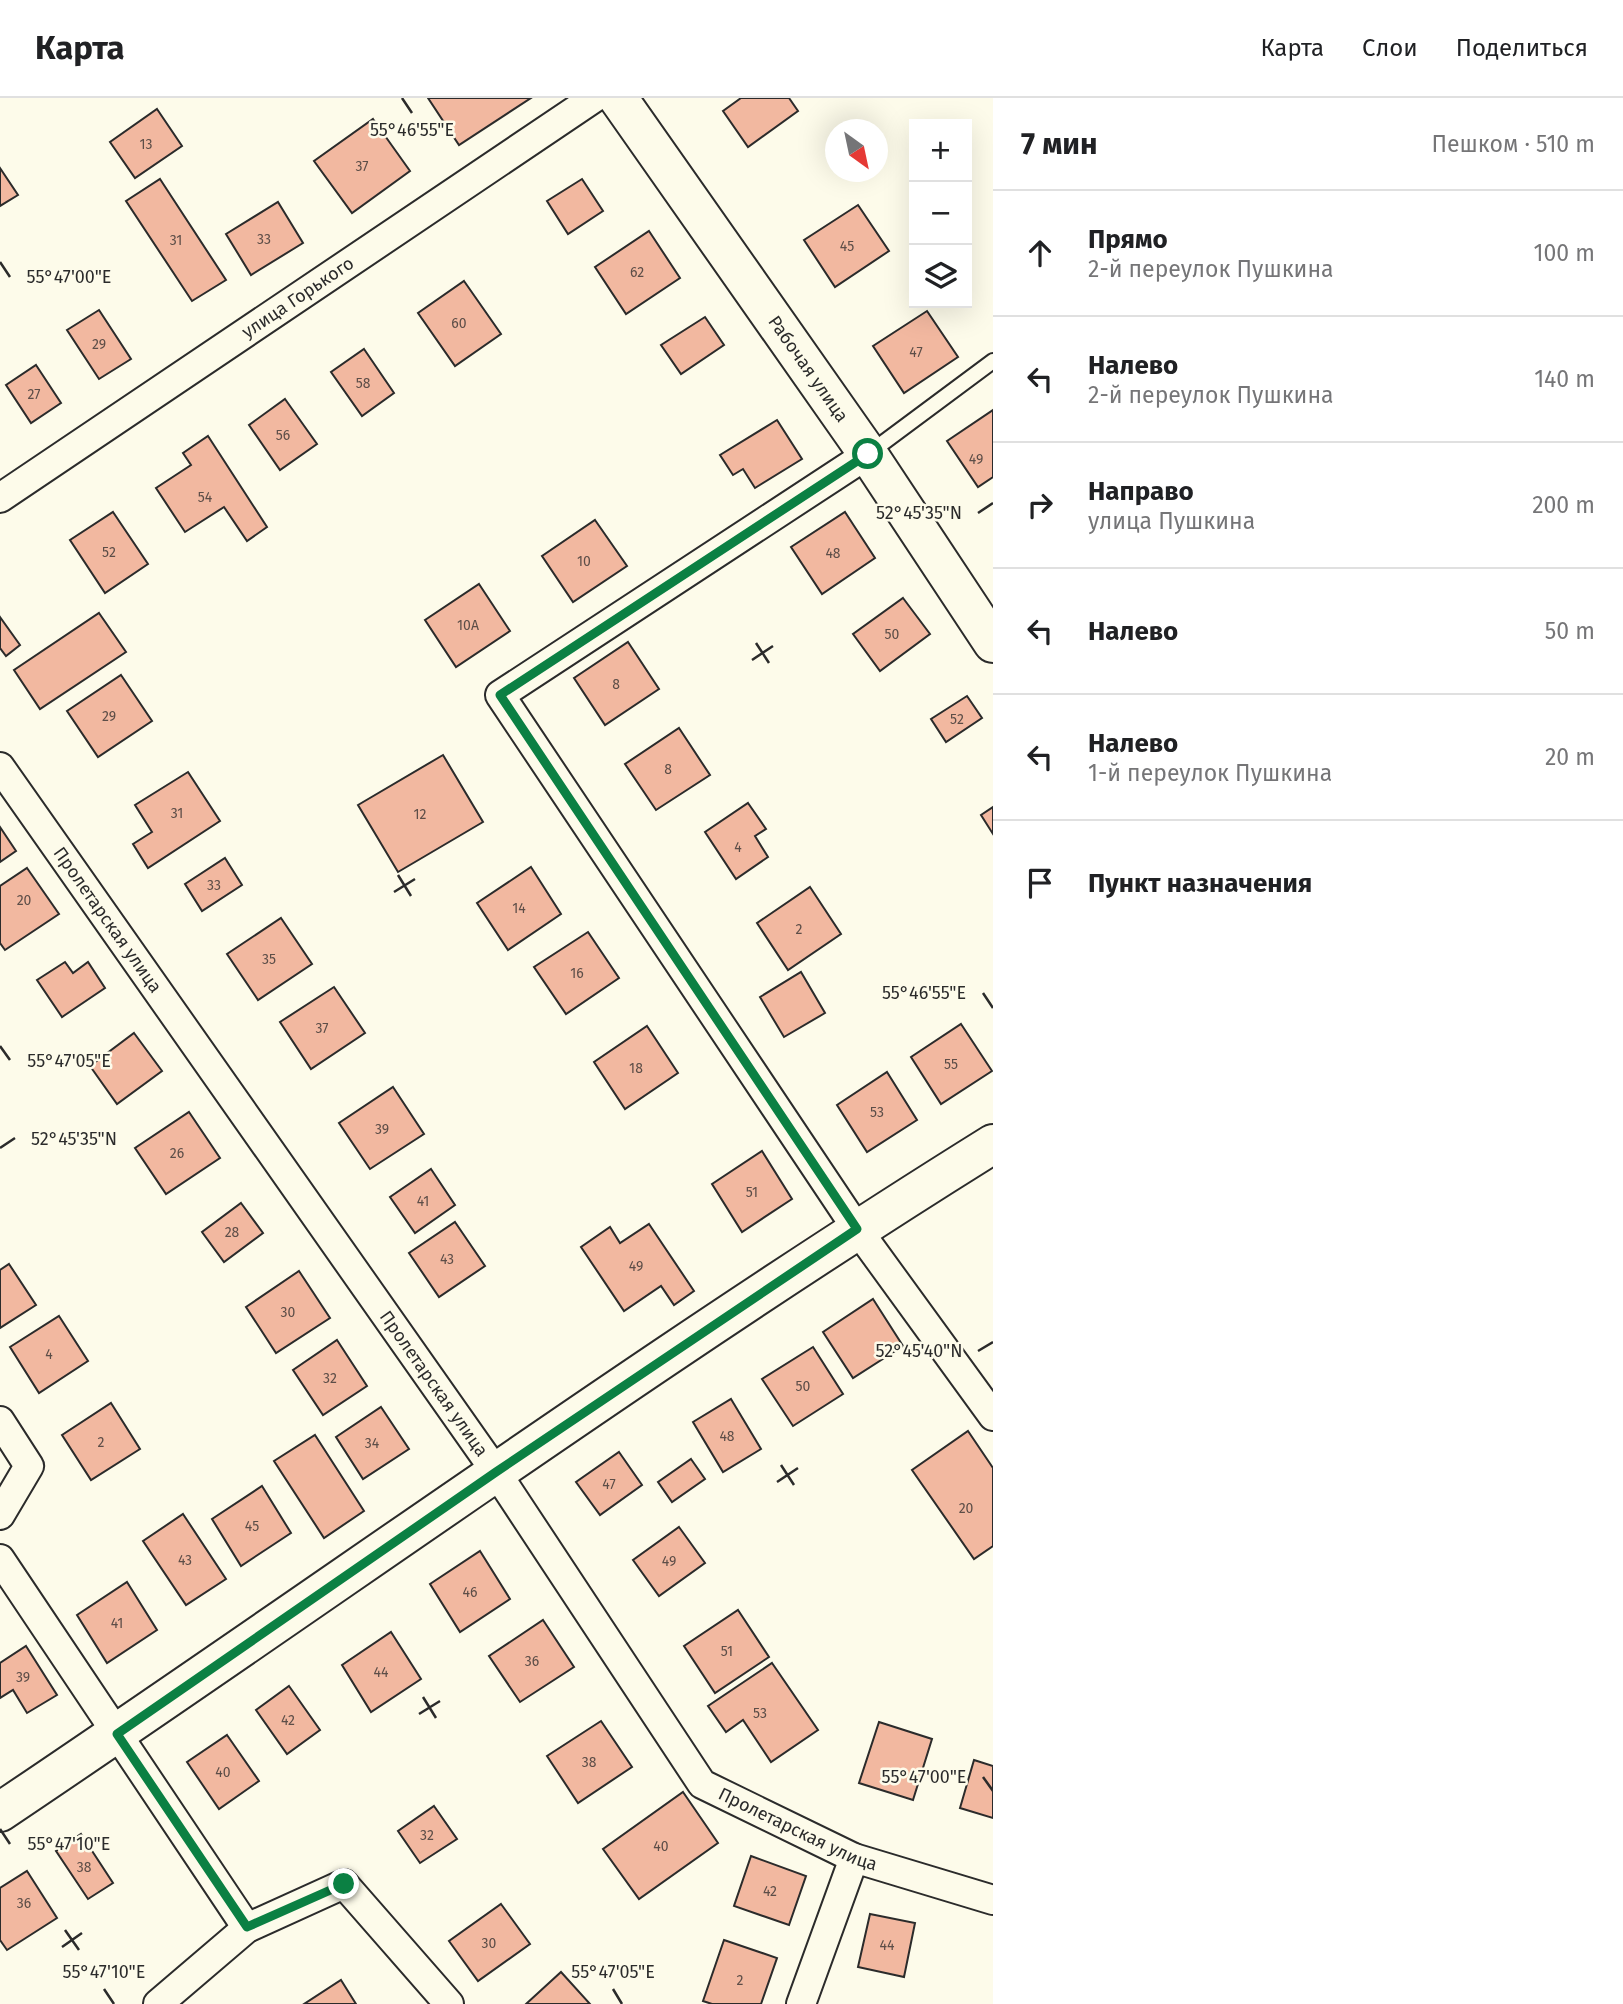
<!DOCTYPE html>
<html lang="ru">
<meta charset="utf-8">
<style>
:root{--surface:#fff;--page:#f2f2f2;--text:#202124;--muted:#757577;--line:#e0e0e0}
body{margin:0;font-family:"Fira Sans",sans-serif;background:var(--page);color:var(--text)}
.controls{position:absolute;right:21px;top:21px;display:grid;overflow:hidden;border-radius:0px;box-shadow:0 7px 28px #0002}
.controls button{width:63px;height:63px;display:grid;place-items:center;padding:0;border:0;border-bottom:2px solid var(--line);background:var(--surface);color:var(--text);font:35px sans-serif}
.compass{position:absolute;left:825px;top:21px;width:63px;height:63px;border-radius:50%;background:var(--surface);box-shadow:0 7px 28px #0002;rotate:147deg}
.stop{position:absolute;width:21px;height:21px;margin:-16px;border:5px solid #0b8043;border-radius:50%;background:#fff}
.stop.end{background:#0b8043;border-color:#fff;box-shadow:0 2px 7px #0008}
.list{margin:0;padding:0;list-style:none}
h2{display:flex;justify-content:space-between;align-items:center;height:91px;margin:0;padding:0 28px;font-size:30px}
h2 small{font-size:23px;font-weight:400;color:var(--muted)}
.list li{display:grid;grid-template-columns:46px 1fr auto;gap:21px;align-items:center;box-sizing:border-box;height:126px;padding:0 28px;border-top:2px solid var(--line)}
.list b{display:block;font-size:26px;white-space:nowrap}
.list p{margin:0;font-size:23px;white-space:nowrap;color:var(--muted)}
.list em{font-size:23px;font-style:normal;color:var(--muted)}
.icon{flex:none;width:38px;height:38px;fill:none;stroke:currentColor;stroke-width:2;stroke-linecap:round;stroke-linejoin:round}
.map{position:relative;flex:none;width:993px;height:1906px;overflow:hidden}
header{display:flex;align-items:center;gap:42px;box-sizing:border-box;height:98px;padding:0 35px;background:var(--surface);border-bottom:2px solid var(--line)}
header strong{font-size:33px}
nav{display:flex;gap:38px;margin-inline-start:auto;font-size:24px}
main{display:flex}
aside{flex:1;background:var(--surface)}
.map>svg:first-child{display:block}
.building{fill:#f2b8a0;stroke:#2b2b2b;stroke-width:2}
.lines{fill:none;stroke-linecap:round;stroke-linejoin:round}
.lane-casing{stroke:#2b2b2b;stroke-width:18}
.street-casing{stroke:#2b2b2b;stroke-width:32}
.secondary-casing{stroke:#2b2b2b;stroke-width:42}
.lane{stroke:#fdfbea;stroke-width:14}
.street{stroke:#fdfbea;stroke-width:28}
.secondary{stroke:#fdfbea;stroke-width:38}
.route{stroke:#0b8043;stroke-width:9}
.ticks{fill:none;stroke:#2b2b2b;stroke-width:2.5}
.labels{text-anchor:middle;stroke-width:5;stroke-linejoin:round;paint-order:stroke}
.number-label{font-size:14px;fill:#5d4e48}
.street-label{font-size:18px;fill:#2b2b2b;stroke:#fdfbea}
.ticks-label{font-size:18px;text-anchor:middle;fill:#2b2b2b;stroke:#fdfbea;stroke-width:5;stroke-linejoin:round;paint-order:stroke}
</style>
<header>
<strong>Карта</strong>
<nav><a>Карта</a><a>Слои</a><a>Поделиться</a></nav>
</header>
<main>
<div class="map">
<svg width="993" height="1906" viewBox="0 0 993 1906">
<rect width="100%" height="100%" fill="#fdfbea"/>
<g class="building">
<polygon points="428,0 531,0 459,47"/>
<polygon points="741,0 789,0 798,13 748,49 723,13"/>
<polygon points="157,11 182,48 135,80 110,44"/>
<polygon points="373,21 410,73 352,115 314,63"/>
<polygon points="0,70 18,97 0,108"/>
<polygon points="160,81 226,182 192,203 126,103"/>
<polygon points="582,81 603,113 568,136 547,103"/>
<polygon points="278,104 303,145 251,177 226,136"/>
<polygon points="858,107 889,153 835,189 804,142"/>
<polygon points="649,133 680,180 626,216 595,169"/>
<polygon points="464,183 501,236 455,268 418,215"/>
<polygon points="99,212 131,261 99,281 67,232"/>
<polygon points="927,213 958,259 904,295 873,248"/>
<polygon points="705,219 724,247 681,276 661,247"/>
<polygon points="364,251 394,295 362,318 331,274"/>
<polygon points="36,267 61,305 31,325 6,287"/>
<polygon points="285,301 317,346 280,372 249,327"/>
<polygon points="993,312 993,379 978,389 947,343"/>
<polygon points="777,322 802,361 755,390 743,371 733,377 720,357"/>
<polygon points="208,338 267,429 247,443 224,409 185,434 156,390 191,367 183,355"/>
<polygon points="113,414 148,466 105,495 70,442"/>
<polygon points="845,414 875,460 822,496 791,449"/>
<polygon points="595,422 627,468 573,504 542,458"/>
<polygon points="479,486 510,533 456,569 425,522"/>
<polygon points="903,500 930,536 880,573 853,536"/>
<polygon points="99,515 126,554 40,611 14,572"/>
<polygon points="0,519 20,547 6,558 0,550"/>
<polygon points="628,544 659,591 605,627 574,580"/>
<polygon points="121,577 152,623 98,659 67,613"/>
<polygon points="967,598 982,620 946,644 931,621"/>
<polygon points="679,630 710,677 656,712 625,666"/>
<polygon points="443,657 483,724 398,774 358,707"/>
<polygon points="188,674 220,723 148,770 133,746 152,734 135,707"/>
<polygon points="748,705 766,731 755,738 768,759 736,781 705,734"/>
<polygon points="993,709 993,736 981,717"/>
<polygon points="0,729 16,753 0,764"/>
<polygon points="225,760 242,787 202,813 185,786"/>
<polygon points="531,769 561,816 508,852 477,805"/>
<polygon points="27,770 59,816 5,852 0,845 0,788"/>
<polygon points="810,789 841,836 788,872 757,825"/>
<polygon points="281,820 312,866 258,902 227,856"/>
<polygon points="588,834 619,880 566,916 534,869"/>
<polygon points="65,864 73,875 88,864 105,890 62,919 37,882"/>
<polygon points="801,874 825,915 784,939 760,899"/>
<polygon points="334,889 365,935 311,971 280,924"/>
<polygon points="961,926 992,973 941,1006 911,959"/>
<polygon points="647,928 678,975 625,1011 594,964"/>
<polygon points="134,935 162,973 117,1006 90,968"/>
<polygon points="887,974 917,1022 867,1054 837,1007"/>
<polygon points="393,989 424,1036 370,1071 339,1025"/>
<polygon points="189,1014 220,1060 166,1096 135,1050"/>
<polygon points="762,1053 792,1101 742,1134 712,1086"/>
<polygon points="431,1071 455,1107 415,1135 390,1099"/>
<polygon points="241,1105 263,1135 224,1164 202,1134"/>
<polygon points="455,1124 485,1168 439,1199 409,1155"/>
<polygon points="649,1126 694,1193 674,1207 661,1188 624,1213 581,1149 610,1129 620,1145"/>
<polygon points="9,1166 36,1207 0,1230 0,1172"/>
<polygon points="299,1173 330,1220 276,1255 246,1209"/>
<polygon points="873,1201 903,1248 853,1280 823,1234"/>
<polygon points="59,1218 88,1263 39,1295 10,1249"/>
<polygon points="337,1242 367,1288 323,1317 293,1272"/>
<polygon points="813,1249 843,1296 793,1328 762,1281"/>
<polygon points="731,1301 761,1351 723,1374 693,1324"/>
<polygon points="111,1305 140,1351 91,1382 62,1337"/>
<polygon points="381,1309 409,1351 363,1381 336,1339"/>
<polygon points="968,1333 993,1370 993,1448 974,1461 912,1372"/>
<polygon points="315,1337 364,1413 324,1440 274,1363"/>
<polygon points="619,1354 642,1387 600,1417 576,1384"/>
<polygon points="691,1361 705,1381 672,1404 658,1384"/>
<polygon points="262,1388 291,1435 241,1468 212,1421"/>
<polygon points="183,1416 226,1481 186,1507 143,1443"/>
<polygon points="679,1429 705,1465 659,1498 633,1462"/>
<polygon points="480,1453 510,1501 460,1534 430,1486"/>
<polygon points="127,1484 157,1532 107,1565 77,1517"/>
<polygon points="738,1512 769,1559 715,1595 684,1548"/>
<polygon points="543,1522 574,1569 520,1604 489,1558"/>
<polygon points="391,1534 421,1581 371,1614 342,1567"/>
<polygon points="26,1548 57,1597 27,1615 13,1592 0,1600 0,1565"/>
<polygon points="772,1565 818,1632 771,1664 743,1622 726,1634 708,1608"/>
<polygon points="289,1588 320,1632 287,1656 256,1612"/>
<polygon points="601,1623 632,1669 578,1705 547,1658"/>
<polygon points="879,1624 932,1641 913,1702 859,1685"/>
<polygon points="227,1637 259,1683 219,1711 187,1664"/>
<polygon points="974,1662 993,1668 993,1720 960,1710"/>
<polygon points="683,1694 718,1745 639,1801 603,1751"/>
<polygon points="434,1708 457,1741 420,1765 398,1733"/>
<polygon points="81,1736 113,1785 88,1801 56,1753"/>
<polygon points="751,1758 806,1778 789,1827 734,1808"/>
<polygon points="27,1773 57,1820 7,1852 0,1842 0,1790"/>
<polygon points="501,1806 530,1846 478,1883 449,1843"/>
<polygon points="870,1816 915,1825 904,1879 858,1869"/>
<polygon points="724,1842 777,1860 761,1906 712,1906 703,1903"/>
<polygon points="561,1874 590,1906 526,1906"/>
<polygon points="341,1882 356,1906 304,1906"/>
</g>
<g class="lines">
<g class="lane-casing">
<polyline id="lane" points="868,356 993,263"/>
</g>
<g class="street-casing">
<g id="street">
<polyline points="868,356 500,597 857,1131 993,1318"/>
<path id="s1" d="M0,400L594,0"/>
<path id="s2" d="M0,669L496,1374L702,1686L854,1760L993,1802"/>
<polyline points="0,1323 29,1368 0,1417"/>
<polyline points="0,1461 247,1830"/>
<polyline points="158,1906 247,1830 344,1786 449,1906"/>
<polyline points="801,1906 854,1760"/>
</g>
</g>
<g class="secondary-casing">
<g id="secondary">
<path id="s3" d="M618,0L868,356L993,545"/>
<path d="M0,1714C331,1492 654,1257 993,1046"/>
</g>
</g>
<use href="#lane" class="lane"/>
<use href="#street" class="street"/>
<use href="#secondary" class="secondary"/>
</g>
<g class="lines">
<polyline class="route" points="344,1786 247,1829 117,1636 496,1374 857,1131 500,597 868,356"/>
</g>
<path class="ticks" d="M402,0L412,15M0,164L10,179M978,415L993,405M756,545L769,565M752,562L773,548M398,777L411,798M394,794L415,781M983,895L993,910M0,948L10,962M0,1050L15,1040M978,1253L993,1244M781,1367L794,1387M777,1384L798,1370M423,1599L436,1620M419,1616L440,1603M983,1679L993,1693M0,1731L10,1746M65,1832L79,1852M62,1849L82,1835M104,1891L114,1906M613,1891L622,1906"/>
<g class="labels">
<g class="number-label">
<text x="146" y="51">13</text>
<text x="362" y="73">37</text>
<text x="264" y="146">33</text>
<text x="176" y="147">31</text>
<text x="847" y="153">45</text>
<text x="637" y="179">62</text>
<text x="459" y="230">60</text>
<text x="99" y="251">29</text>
<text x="916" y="259">47</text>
<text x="363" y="290">58</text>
<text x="34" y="301">27</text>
<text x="283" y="342">56</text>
<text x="976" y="366">49</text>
<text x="205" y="404">54</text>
<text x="109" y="459">52</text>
<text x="833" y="460">48</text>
<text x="584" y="468">10</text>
<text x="468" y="532">10А</text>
<text x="892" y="541">50</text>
<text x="616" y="591">8</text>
<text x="109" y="623">29</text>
<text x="957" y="626">52</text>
<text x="668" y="676">8</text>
<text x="177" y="720">31</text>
<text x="420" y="721">12</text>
<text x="738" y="754">4</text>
<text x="214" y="792">33</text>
<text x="24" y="807">20</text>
<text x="519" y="815">14</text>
<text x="799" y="836">2</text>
<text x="269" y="866">35</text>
<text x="577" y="880">16</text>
<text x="322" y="935">37</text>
<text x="951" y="971">55</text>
<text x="636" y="975">18</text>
<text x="877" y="1019">53</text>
<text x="382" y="1036">39</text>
<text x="177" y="1060">26</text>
<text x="752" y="1099">51</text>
<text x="423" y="1108">41</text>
<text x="232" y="1139">28</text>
<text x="447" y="1166">43</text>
<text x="636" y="1173">49</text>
<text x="288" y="1219">30</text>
<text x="49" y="1261">4</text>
<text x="330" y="1285">32</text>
<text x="803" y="1293">50</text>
<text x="727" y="1343">48</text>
<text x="101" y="1349">2</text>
<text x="372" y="1350">34</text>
<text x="609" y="1391">47</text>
<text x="966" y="1415">20</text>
<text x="252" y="1433">45</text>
<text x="185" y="1467">43</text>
<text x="669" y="1468">49</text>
<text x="470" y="1499">46</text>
<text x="117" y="1530">41</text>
<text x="727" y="1558">51</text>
<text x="532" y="1568">36</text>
<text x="381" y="1579">44</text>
<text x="23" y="1584">39</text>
<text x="760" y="1620">53</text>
<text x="288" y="1627">42</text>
<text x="589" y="1669">38</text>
<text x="223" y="1679">40</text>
<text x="427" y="1742">32</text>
<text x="661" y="1753">40</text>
<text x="84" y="1774">38</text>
<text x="770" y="1798">42</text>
<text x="24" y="1810">36</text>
<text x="489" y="1850">30</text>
<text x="887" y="1852">44</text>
<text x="740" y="1887">2</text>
</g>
<g class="street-label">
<text dy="6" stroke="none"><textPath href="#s1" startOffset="359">улица Горького</textPath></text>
<text dy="6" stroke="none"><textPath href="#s3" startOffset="331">Рабочая улица</textPath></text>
<text dy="6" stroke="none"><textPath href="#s2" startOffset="187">Пролетарская улица</textPath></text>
<text dy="6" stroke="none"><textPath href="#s2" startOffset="754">Пролетарская улица</textPath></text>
<text dy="6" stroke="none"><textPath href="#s2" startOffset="1342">Пролетарская улица</textPath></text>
</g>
</g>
<g class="ticks-label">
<text x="412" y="38">55°46'55"E</text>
<text x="69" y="185">55°47'00"E</text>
<text x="919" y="421">52°45'35"N</text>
<text x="924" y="901">55°46'55"E</text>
<text x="69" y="969">55°47'05"E</text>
<text x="74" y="1047">52°45'35"N</text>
<text x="919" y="1259">52°45'40"N</text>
<text x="924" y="1685">55°47'00"E</text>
<text x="69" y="1752">55°47'10"E</text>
<text x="104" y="1880">55°47'10"E</text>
<text x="613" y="1880">55°47'05"E</text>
</g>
</svg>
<div class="controls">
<button>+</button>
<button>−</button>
<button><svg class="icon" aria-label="layers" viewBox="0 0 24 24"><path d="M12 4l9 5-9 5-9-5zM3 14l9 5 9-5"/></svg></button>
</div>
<svg class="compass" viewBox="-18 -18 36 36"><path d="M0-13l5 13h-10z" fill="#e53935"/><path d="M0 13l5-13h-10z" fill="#757577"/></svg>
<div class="stop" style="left:868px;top:356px"></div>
<div class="stop end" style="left:344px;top:1786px"></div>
</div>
<aside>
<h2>7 мин<small>Пешком · 510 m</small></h2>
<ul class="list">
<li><svg class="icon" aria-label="ahead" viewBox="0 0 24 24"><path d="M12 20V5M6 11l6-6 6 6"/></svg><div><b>Прямо</b><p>2-й переулок Пушкина</p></div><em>100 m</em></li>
<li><svg class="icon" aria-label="left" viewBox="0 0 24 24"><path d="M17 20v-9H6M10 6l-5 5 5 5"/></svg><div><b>Налево</b><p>2-й переулок Пушкина</p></div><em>140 m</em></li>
<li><svg class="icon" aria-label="right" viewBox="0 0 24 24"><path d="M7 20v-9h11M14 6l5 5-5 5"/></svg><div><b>Направо</b><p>улица Пушкина</p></div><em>200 m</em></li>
<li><svg class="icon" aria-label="left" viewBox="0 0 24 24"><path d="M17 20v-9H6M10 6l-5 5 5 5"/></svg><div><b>Налево</b></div><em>50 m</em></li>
<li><svg class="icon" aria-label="left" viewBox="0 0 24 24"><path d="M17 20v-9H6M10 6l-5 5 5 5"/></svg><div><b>Налево</b><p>1-й переулок Пушкина</p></div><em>20 m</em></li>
<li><svg class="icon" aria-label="arrive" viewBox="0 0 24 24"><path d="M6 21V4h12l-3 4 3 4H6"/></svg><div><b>Пункт назначения</b></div></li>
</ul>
</aside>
</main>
